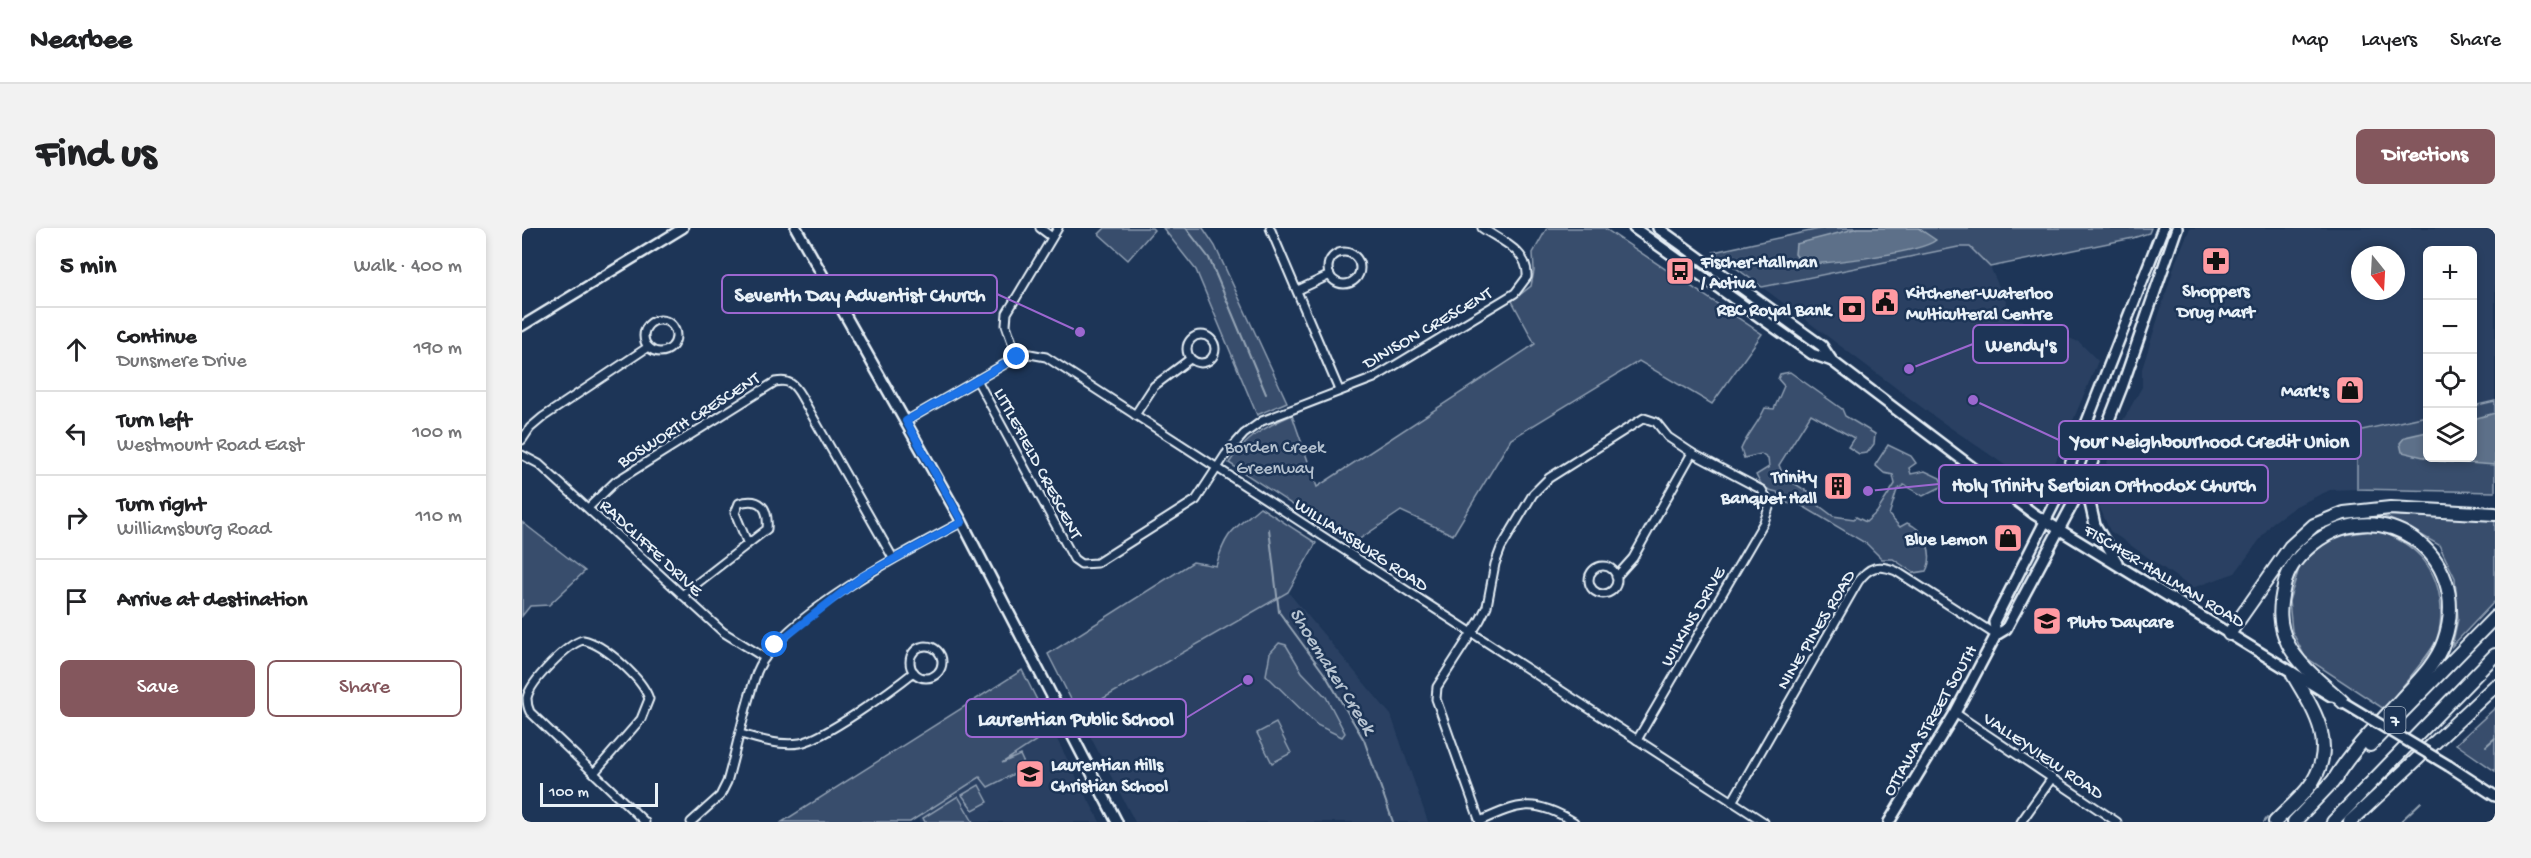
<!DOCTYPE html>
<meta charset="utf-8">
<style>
:root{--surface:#fff;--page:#f2f2f2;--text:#202124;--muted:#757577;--line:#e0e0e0;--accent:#84575d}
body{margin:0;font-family:"Gochi Hand",sans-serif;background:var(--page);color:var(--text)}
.controls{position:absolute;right:18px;top:18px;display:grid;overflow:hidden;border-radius:9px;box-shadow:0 3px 9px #0003}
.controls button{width:54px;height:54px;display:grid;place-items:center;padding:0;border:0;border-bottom:2px solid var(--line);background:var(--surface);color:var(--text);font:30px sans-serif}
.compass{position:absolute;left:1829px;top:18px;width:54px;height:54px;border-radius:50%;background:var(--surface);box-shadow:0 3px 9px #0003;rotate:162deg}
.scale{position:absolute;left:18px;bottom:15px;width:118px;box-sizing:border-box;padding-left:6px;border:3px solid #e8f1f8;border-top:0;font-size:16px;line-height:21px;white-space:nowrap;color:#e8f1f8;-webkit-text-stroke:4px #1d3557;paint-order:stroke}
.stop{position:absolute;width:18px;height:18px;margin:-14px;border:4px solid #1a73e8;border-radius:50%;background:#fff}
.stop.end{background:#1a73e8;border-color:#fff;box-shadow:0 2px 6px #0008}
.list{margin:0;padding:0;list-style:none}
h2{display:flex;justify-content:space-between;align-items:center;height:78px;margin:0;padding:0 24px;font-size:26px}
h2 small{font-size:20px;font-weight:400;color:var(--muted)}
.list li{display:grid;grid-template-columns:39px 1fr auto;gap:18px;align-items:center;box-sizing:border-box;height:84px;padding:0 24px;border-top:2px solid var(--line)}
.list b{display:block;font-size:22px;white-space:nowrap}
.list p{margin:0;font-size:20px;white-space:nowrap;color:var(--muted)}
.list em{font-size:20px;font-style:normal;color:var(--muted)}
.actions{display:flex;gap:12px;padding:18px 24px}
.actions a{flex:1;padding:14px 0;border:2px solid var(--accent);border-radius:9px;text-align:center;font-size:21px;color:var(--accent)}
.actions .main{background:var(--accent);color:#fff}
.icon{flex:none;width:33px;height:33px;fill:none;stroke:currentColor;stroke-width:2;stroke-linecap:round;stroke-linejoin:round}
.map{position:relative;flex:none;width:1973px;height:594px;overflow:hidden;border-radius:9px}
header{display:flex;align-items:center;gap:36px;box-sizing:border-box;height:84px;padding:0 30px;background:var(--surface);border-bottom:2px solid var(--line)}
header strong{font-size:28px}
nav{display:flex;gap:33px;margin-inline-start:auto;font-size:21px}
.intro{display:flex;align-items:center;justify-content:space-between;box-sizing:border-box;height:144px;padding:0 36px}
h1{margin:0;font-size:42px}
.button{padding:15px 27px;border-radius:9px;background:var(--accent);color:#fff;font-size:21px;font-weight:700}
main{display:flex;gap:36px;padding:0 36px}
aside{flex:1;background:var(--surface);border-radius:9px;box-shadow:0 3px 9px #0003}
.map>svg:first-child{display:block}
.built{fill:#2a4162;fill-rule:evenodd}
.green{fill:#374d6c;stroke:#909fb2;stroke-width:1.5}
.water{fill:#5d7089;stroke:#95a4b5;stroke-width:1.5}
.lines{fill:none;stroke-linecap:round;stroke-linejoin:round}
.stream{stroke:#95a4b5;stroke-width:2}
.minor-casing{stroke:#e8f1f8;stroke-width:11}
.tertiary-casing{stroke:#e8f1f8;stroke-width:13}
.secondary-casing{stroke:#e8f1f8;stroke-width:14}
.motorway-casing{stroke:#e8f1f8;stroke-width:16}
.minor{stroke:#1d3557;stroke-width:7}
.tertiary{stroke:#1d3557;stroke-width:8}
.secondary{stroke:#1d3557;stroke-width:9}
.motorway{stroke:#1d3557;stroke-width:12}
.secondary-bridge-casing{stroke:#e8f1f8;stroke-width:14;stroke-linecap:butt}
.secondary-bridge{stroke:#1d3557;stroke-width:9}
.route{stroke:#1a73e8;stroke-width:8}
.labels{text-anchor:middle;stroke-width:5;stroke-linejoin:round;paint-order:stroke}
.shield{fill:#1d3557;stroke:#abb9c8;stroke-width:1.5}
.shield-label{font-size:16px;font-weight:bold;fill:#e8f1f8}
.poi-label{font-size:18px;font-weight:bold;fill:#e8f1f8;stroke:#1d3557;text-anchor:start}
.street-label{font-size:18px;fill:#e8f1f8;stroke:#1d3557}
.park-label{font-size:18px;fill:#b3c0ce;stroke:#1d3557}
.water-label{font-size:20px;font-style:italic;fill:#b7c4d1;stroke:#1d3557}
.leader{fill:none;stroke:#9c67d0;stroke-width:2}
.callout-dot{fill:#9c67d0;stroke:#1d3557;stroke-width:2}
.callout{fill:#1d3557;stroke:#9c67d0;stroke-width:2}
.callout-label{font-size:20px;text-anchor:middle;font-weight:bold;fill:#e8f1f8}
</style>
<header>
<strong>Nearbee</strong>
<nav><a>Map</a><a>Layers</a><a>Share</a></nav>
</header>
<div class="intro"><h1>Find us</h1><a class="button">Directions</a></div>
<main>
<aside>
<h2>5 min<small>Walk · 400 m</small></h2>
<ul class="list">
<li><svg class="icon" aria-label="ahead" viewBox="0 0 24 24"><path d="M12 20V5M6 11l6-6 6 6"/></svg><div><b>Continue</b><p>Dunsmere Drive</p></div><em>190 m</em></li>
<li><svg class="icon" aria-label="left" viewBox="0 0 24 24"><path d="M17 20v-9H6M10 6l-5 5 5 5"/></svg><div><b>Turn left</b><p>Westmount Road East</p></div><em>100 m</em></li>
<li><svg class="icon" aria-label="right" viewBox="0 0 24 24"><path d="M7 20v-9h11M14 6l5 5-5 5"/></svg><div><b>Turn right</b><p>Williamsburg Road</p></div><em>110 m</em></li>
<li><svg class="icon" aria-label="arrive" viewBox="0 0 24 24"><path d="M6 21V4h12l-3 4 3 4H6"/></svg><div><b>Arrive at destination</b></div></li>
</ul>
<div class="actions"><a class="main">Save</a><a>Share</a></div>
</aside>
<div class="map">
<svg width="1973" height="594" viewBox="0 0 1973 594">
<rect width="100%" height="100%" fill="#1d3557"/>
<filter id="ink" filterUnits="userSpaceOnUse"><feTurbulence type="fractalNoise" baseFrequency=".0167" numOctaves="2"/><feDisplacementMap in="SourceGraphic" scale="12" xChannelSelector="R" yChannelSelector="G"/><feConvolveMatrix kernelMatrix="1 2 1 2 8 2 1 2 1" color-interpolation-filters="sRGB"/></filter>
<g filter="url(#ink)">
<g class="built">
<path d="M1668,0H1973V173L1951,178L1950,22H1906L1905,188L1836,203L1835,261L1808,262L1774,278L1750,295L1713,345L1670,360L1588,303L1573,268L1599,196L1620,159V141L1654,33ZM1838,27H1874V63H1838Z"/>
<polygon points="1436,19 1448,19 1468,39 1491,89 1557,114 1576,133 1528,247 1521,257 1517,258 1496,246 1410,187 1240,59"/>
<polygon points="766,364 869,487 906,594 613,594 556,485"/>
<polygon points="530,502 578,594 398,594 396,589"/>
</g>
<g class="green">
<polygon points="583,0 630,0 632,2 606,32 577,6"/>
<polygon points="641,0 681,0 693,18 765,174 735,187 674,42"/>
<path d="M1025,0H1082L1240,106L1190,176L1117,133L989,211L931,307L879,283L830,316L707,235C724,209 743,199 770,187L795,259L1013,116L990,73L1009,58L1012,43L1011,25Z"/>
<polygon points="1302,0 1629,0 1627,5 1611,10 1468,39 1448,19 1436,19 1240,59 1192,24"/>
<path d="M1268,144L1320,181L1323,188L1353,206L1352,216L1345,225L1337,226L1326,219L1332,210L1289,186L1257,237L1262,249L1294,269L1295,276L1311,288L1332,291L1334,289L1344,294L1355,284L1373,256L1371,247L1362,245L1353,237L1366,217L1389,228L1394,235L1387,240L1389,246L1403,243L1418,250L1421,258L1401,268L1382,257L1375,262L1367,287L1378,299L1385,295C1403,301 1413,326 1404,343L1392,345L1371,331H1360L1345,316L1272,273L1269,276L1260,274L1255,264C1244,262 1239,258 1234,247L1247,239L1246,231L1239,226L1222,230L1219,221C1226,205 1236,196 1243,180L1252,181L1262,158L1256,151L1258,146Z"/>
<polygon points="1973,173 1973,264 1835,261 1835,203 1905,188 1906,230 1950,230 1951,178"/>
<path d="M738,279L794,315L766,364L556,485L526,426L671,334L694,338C704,303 711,302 738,279Z"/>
<polygon points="1858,287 1973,292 1973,373 1930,418 1936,391 1933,350 1917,317 1882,297"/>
<polygon points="0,294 63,343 27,377 8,378 0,388"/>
<path d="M1854,302C1893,315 1916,338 1919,380C1919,394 1918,408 1910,420C1896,441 1878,461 1862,481L1783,429L1770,403L1767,373L1778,337L1810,309Z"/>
<polygon points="757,415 764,417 780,444 804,469 823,505 820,509 795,497 744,447 748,425"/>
<polygon points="500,442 530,502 480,535 498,527 504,540 466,559 458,549 388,594 260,594"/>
<polygon points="1973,480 1973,543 1934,516"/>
<polygon points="754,495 769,525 750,535 735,505"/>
<polygon points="457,557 466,574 451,582 440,567"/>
<polygon points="436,568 451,594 403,594 401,590"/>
</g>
<g class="water">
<path d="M1336,0H1396L1414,12C1399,25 1304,36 1280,36L1273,26L1274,16Z"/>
<polygon points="1973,185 1973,237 1918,233 1880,224 1878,215 1883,209 1905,204 1906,230 1950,230 1951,191"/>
</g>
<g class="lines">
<g class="stream">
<polyline points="664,0 687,30 744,166"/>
<polyline points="747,301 757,384 804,448 842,512 871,594"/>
<polyline points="1964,518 1973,510"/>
<polyline points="1742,594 1745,590"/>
<polyline points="1878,594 1899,574"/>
</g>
<g class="minor-casing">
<g id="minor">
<polyline points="518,0 530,9"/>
<polyline points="748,0 817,162"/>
<circle cx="822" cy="40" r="16"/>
<polyline points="776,62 808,47"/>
<circle cx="138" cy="108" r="16"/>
<circle cx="679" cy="121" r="14"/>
<polyline points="495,129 484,97 485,85 536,0"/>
<path d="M455,152L552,331L559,336L575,335L674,272L704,226L722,206L740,193L852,150L993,65L1005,49C1007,23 979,13 960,0"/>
<polyline points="613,187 632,158 668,131"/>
<polyline points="384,193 495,129 508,126 524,129 1242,594"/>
<polyline points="0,212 8,200 21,189 126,119"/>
<polyline points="0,227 17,236 201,404 243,430"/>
<path d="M66,280L93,254L253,154C267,151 272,156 279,168L371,330"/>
<circle cx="1081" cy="352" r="14"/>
<polyline points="1094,349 1111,330 1170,225"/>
<path d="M160,367L245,301C247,279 238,269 217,275L213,285L225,314"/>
<circle cx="404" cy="434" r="16"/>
<polyline points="1433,485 1595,594"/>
<path d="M219,506C238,512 259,518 278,515C302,511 371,461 392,444"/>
<path d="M72,545L119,491L127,471C121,451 82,416 61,412C45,416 8,454 5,470C5,475 6,480 8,484L123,594"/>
<path d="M1210,574L1336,354C1347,338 1357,336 1374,343L1474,407"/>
<path d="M958,593C998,575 1013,570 1052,594"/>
<path d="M169,594L198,568L205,554C215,519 223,477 235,444C257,389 388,321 440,294"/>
<polyline points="958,594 914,471 915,459 958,392 965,378 973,336 979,320 1011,266 1027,250 1122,190 1134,194 1146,209 1170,225 1240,262 1248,277 1242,294 1115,512"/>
<polyline points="1499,594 1530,550"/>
</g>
</g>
<g class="tertiary-casing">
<polyline id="tertiary" points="0,98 161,0"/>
</g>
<g class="secondary-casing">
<g id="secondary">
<polyline points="274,0 440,294 595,594"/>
<polyline points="1112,0 1290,126 1310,133 1512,286 1809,468"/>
<polyline points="1136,0 1300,118 1310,133"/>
<polyline points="1563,253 1573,297 1595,334"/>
<polyline points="1474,407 1472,394 1535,270 1641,0"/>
<polyline points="1927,538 1973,568"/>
<polyline points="1367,594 1433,485 1474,407 1484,401 1563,253 1600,159 1655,0"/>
</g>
</g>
<g class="motorway-casing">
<g id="motorway">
<polyline points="1707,406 1768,319 1792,297 1822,285 1868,280 1973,286"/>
<polyline points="1848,517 1973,389"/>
<path d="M1810,555C1829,522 1857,496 1882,468C1897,452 1915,434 1922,413C1953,325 1854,258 1785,321C1773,332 1766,342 1762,358C1757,379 1756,396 1766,416C1777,438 1804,458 1822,475"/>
<path d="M1753,594C1765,581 1782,568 1791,553C1815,514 1791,481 1771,447"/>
<polyline points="1772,594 1814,550"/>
<polyline points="1811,594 1973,427"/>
<polyline points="1828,594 1973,458"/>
</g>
</g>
<use href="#minor" class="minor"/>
<use href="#tertiary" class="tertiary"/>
<use href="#secondary" class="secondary"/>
<use href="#motorway" class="motorway"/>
<g class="secondary-bridge-casing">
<polyline id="secondary-bridge" points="1822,475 1927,538"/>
</g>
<use href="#secondary-bridge" class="secondary-bridge"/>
</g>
</g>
<g class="lines" filter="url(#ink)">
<polyline class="route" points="253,417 341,348 440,294 384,193 495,129"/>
</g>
<defs>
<g id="pharmacy-square" transform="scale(1.5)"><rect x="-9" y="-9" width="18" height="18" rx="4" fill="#ff9aa2" stroke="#1d3557"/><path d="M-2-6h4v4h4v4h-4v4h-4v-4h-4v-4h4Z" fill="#111"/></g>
<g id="bus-square" transform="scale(1.5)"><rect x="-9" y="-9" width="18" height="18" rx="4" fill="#ff9aa2" stroke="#1d3557"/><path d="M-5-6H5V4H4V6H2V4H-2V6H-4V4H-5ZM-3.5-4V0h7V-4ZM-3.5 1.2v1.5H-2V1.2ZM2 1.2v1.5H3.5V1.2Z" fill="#111"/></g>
<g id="civic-square" transform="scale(1.5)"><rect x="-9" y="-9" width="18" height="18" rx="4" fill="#ff9aa2" stroke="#1d3557"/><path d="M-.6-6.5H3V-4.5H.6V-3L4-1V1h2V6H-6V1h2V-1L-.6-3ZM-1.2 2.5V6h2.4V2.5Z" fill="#111"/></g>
<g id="bank-square" transform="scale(1.5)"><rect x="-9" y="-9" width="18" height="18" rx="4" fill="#ff9aa2" stroke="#1d3557"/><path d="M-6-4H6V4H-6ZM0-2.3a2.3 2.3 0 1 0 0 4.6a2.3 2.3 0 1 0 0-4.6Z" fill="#111"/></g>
<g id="shop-square" transform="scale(1.5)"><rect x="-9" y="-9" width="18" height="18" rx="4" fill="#ff9aa2" stroke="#1d3557"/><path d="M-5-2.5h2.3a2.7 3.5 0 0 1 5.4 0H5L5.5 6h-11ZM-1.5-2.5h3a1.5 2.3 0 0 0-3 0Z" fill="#111"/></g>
<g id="building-square" transform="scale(1.5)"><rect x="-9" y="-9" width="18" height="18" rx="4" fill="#ff9aa2" stroke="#1d3557"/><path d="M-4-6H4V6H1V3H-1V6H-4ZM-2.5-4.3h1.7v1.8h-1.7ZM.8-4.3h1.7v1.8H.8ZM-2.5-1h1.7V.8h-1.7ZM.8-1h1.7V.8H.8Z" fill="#111"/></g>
<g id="school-square" transform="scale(1.5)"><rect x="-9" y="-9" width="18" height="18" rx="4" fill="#ff9aa2" stroke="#1d3557"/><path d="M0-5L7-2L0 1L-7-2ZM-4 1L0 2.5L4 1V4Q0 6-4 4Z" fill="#111"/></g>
</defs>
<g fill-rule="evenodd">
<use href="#pharmacy-square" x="1694" y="33"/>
<use href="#bus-square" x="1158" y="43"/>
<use href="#civic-square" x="1363" y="74"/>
<use href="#bank-square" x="1330" y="81"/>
<use href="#shop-square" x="1828" y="162"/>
<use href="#building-square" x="1316" y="258"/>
<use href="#shop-square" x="1486" y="310"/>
<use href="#school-square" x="1525" y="393"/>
<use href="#school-square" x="508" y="546"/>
</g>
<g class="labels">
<rect class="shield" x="1862.5" y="479" width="21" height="26" rx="4.5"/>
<g class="shield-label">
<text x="1873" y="498">7</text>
</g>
<g class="poi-label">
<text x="1179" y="39">Fischer-Hallman<tspan x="1179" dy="21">/ Activa</tspan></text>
<text x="1694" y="68" text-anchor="middle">Shoppers<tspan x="1694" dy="21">Drug Mart</tspan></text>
<text x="1384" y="70">Kitchener-Waterloo<tspan x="1384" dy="21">Multiculteral Centre</tspan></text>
<text x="1309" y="87" text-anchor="end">RBC Royal Bank</text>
<text x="1807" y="168" text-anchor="end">Mark's</text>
<text x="1295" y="254" text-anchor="end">Trinity<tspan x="1295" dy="21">Banquet Hall</tspan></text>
<text x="1465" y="316" text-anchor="end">Blue Lemon</text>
<text x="1546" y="399">Pluto Daycare</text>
<text x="529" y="542">Laurentian Hills<tspan x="529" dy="21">Christian School</tspan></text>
</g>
<g class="street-label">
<text transform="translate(905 99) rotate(-30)" y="6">DINISON CRESCENT</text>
<text transform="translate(166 191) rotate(-32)" y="6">BOSWORTH CRESCENT</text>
<text transform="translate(517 235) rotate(62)" y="6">LITTLEFIELD CRESCENT</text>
<text transform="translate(840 316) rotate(33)" y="6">WILLIAMSBURG ROAD</text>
<text transform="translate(130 319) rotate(43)" y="6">RADCLIFFE DRIVE</text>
<text transform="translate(1643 347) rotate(31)" y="6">FISCHER-HALLMAN ROAD</text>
<text transform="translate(1170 388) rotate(-60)" y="6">WILKINS DRIVE</text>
<text transform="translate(1293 401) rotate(-59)" y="6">NINE PINES ROAD</text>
<text transform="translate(1407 492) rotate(-60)" y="6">OTTAWA STREET SOUTH</text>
<text transform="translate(1522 527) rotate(34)" y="6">VALLEYVIEW ROAD</text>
</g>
<g class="park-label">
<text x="753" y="224">Borden Creek<tspan x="753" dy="21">Greenway</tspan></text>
</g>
<g class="water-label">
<text transform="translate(812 442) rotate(58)" y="7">Shoemaker Creek</text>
</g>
</g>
<path class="leader" d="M558 104L475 66M1387 141L1451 116M1451 172L1537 212M1346 263L1417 256M726 452L664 490"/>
<g class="callout-dot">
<circle cx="558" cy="104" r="6"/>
<circle cx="1387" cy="141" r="6"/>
<circle cx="1451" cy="172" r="6"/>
<circle cx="1346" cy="263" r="6"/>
<circle cx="726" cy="452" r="6"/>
</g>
<g class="callout">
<rect x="200" y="47" width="275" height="38" rx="6"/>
<rect x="1451" y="97" width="95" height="38" rx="6"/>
<rect x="1537" y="193" width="302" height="38" rx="6"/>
<rect x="1417" y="237" width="329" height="38" rx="6"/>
<rect x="444" y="471" width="220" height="38" rx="6"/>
</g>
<g class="callout-label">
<text x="338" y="73">Seventh Day Adventist Church</text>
<text x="1499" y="123">Wendy's</text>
<text x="1688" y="219">Your Neighbourhood Credit Union</text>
<text x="1582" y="263">Holy Trinity Serbian Orthodox Church</text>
<text x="554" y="497">Laurentian Public School</text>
</g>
</svg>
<div class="controls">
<button>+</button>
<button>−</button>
<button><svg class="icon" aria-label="locate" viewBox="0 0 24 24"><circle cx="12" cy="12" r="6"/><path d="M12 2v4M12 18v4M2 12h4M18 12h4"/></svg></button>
<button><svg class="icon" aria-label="layers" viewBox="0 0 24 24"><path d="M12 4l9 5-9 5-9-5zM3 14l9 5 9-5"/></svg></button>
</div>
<svg class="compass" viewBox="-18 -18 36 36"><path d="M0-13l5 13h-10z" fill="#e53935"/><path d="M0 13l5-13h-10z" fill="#757577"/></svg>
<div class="scale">100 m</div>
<div class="stop" style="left:253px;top:417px"></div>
<div class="stop end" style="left:495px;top:129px"></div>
</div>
</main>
